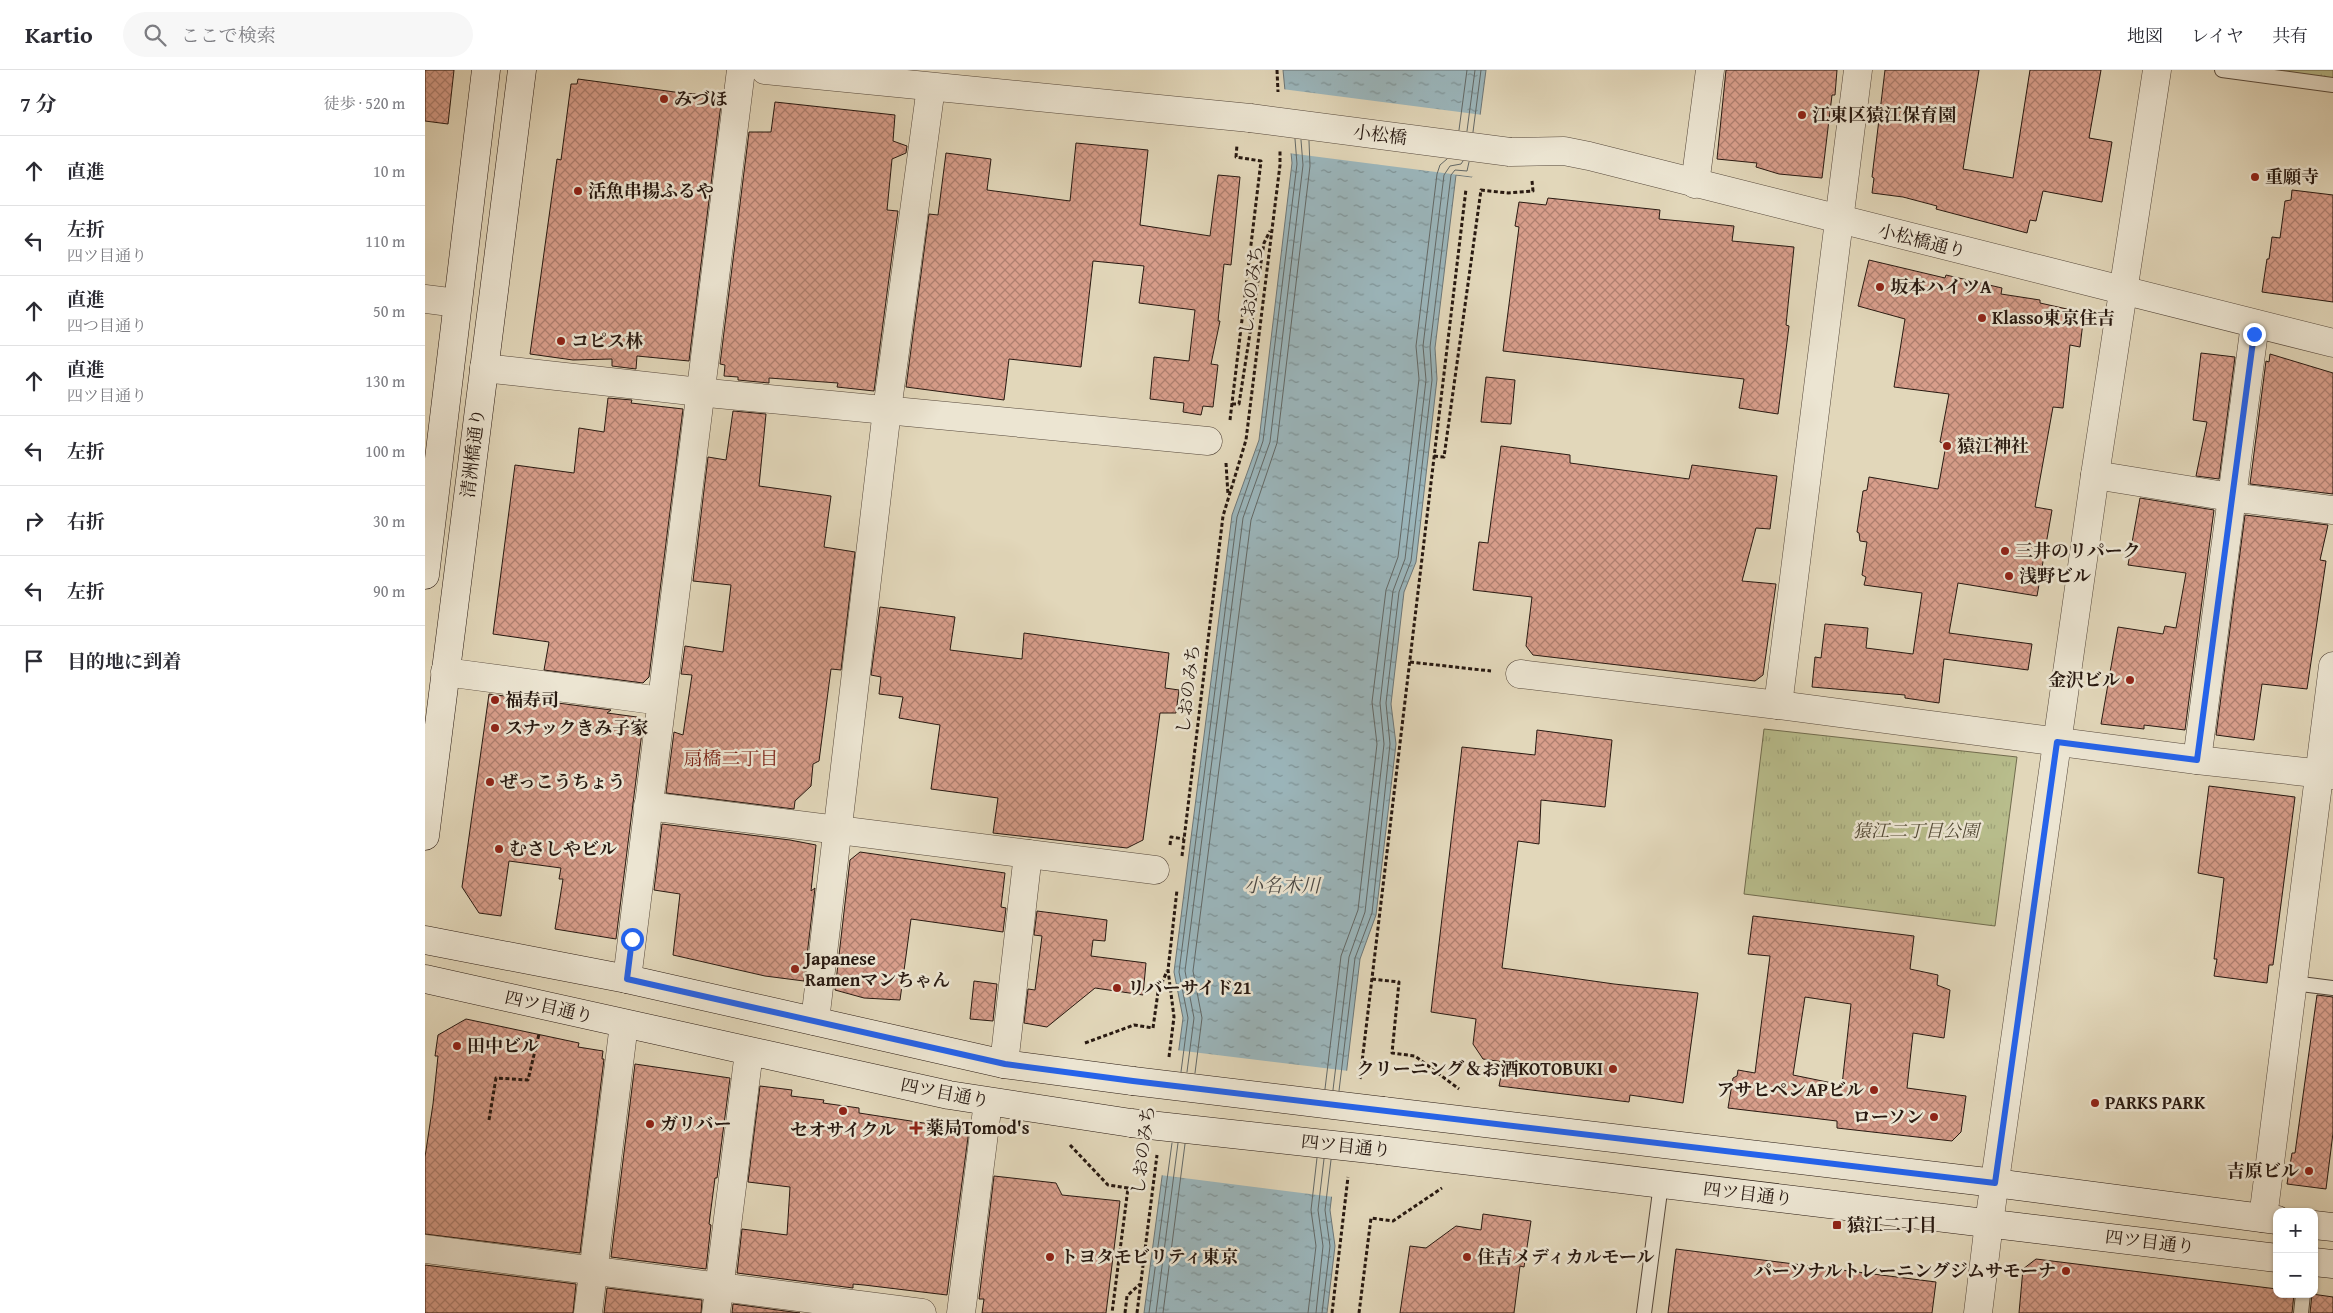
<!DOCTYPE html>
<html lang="ja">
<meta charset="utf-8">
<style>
:root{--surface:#fff;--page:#f7f7f7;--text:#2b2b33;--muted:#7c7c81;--line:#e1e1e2}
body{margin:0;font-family:"Gentium Book Plus","Noto Serif JP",serif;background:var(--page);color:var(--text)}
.controls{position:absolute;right:15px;bottom:15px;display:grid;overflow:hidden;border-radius:10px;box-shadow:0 1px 4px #0004}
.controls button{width:45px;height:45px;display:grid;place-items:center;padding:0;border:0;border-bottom:1px solid var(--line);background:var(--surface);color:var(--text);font:25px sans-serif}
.stop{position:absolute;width:15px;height:15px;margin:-11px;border:4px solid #2563eb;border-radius:50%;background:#fff}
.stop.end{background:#2563eb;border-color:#fff;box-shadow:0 1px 5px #0008}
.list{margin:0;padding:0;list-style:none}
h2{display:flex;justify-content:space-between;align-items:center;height:65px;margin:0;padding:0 20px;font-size:21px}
h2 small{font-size:16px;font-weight:400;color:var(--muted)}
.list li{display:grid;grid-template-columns:32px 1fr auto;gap:15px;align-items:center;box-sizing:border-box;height:70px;padding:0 20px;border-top:1px solid var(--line)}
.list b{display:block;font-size:19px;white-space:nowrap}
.list p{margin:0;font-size:16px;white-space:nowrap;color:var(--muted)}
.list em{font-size:16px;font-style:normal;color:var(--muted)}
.icon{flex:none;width:28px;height:28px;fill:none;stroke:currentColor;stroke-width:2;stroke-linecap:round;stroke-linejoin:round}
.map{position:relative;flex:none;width:1908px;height:1243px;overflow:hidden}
header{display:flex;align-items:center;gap:30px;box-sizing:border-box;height:70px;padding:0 25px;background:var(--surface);border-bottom:1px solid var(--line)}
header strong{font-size:24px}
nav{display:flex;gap:28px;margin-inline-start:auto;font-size:18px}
.search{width:350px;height:45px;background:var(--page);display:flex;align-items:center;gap:12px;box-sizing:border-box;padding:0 18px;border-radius:28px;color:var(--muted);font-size:19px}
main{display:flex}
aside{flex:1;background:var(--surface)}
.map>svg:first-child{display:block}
.park{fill:url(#park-tufts);stroke:#706b4e}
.water{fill:url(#water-ripples);stroke:#6d7778}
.pier{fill:#e2d7ba}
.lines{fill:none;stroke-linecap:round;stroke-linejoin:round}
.shore{stroke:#626866;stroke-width:1}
.building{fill:url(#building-cross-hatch);stroke:#281911;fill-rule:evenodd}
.service-casing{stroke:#56483b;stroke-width:16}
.minor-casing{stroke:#56483b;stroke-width:29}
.tertiary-casing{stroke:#56483b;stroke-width:29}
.secondary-casing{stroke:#281911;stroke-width:29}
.path{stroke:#281911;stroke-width:3;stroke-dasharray:4 2.5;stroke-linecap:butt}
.service{stroke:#ece5d2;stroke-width:14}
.minor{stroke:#ece5d2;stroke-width:28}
.tertiary{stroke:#ece5d2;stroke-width:28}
.secondary{stroke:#ece5d2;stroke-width:28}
.tertiary-bridge-casing{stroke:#56483b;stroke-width:29;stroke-linecap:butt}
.secondary-bridge-casing{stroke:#281911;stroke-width:29;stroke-linecap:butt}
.tertiary-bridge{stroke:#ece5d2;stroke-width:28}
.secondary-bridge{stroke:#ece5d2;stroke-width:28}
.route{stroke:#2563eb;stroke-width:6}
.poi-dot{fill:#8f2418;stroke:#ece5d2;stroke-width:2}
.labels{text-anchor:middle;stroke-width:5;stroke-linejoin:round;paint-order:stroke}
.poi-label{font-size:18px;font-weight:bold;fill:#281911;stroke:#ece5d2;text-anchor:start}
.street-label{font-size:18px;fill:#281911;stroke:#ece5d2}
.park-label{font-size:18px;font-style:italic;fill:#534a36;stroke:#ece5d2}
.neighbourhood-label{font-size:19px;fill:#7a1f14;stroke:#ece5d2}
.water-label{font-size:19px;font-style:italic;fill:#4a4844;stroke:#ece5d2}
</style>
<header>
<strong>Kartio</strong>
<div class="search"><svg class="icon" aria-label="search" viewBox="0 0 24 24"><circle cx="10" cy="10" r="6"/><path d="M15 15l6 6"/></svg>ここで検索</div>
<nav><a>地図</a><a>レイヤ</a><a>共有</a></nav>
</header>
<main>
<aside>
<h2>7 分<small>徒歩 · 520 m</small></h2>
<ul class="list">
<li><svg class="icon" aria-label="ahead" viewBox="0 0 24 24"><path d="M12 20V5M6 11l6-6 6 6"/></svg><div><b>直進</b></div><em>10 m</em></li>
<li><svg class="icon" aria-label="left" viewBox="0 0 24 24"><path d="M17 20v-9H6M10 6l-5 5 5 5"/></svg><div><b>左折</b><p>四ツ目通り</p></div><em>110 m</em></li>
<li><svg class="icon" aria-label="ahead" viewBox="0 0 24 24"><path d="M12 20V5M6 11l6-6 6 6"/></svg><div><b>直進</b><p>四つ目通り</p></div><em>50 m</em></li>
<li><svg class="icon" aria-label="ahead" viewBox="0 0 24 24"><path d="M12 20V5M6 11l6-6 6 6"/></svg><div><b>直進</b><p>四ツ目通り</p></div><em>130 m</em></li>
<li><svg class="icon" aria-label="left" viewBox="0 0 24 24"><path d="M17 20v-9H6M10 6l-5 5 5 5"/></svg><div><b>左折</b></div><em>100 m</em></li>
<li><svg class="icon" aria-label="right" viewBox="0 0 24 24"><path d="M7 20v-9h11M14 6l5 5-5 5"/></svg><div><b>右折</b></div><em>30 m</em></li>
<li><svg class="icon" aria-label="left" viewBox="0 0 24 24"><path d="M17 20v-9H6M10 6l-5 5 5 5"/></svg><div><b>左折</b></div><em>90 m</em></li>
<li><svg class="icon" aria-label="arrive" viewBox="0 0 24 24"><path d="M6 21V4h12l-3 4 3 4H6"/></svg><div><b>目的地に到着</b></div></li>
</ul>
</aside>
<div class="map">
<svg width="1908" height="1243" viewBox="0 0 1908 1243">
<defs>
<pattern id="park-tufts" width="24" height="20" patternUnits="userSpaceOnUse" patternTransform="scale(1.25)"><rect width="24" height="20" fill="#b8bd8c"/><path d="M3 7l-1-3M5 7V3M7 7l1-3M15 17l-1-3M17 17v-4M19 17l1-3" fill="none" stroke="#9ea278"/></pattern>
<pattern id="water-ripples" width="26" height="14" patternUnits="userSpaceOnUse" patternTransform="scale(1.25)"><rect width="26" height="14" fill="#9bb6bc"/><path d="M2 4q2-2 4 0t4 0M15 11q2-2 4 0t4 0" fill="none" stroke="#7e9397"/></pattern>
<pattern id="building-cross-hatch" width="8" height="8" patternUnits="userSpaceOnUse" patternTransform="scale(1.25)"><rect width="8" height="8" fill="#d89e8b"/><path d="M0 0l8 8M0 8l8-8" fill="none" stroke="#af8070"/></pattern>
</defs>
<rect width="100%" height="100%" fill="#e2d7ba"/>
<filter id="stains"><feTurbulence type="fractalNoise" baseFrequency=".004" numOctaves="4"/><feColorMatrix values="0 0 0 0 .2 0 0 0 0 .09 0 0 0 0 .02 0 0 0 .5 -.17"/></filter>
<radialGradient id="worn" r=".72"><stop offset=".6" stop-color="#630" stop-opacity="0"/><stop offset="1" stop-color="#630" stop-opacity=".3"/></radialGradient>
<g class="park">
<polygon points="1859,0 1908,0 1908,10 1858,3"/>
<polygon points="1339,659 1592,687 1570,856 1319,824"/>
</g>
<polygon class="water" points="858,0 1061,0 1047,107 1031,105 1010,278 1012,309 991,492 979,522 966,634 971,674 951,845 935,889 905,1140 910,1176 902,1243 719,1243 758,948 749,902 807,445 834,370 867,93"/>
<g class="pier">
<polygon points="857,19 1058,45 1050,107 863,83"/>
<polygon points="751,980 924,1001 909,1127 735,1105"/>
</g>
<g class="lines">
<g class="shore">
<polyline points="1034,60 1042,0"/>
<polyline points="1042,61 1050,0"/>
<polyline points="1048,62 1056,0"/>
<polyline points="756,1002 763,948 754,902 812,447 838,371 872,94 870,69"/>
<polyline points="762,1002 769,948 760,901 818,448 845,372 878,95 876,70"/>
<polyline points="770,1003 777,948 768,901 826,450 852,373 885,96 884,71"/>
<polyline points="900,1019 916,886 933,840 952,674 947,632 961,520 973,487 994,309 991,276 1012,104 1015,95 1022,89"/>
<polyline points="908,1020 924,887 940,842 959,674 955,633 968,521 980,489 1001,310 998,276 1019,105 1025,96 1036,94 1038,91"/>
<polyline points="914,1021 930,888 947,843 965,674 961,633 974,522 986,491 1007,310 1005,277 1026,105 1030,100 1042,101 1044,92"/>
<polyline points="724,1243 747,1073"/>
<polyline points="731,1243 753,1073"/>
<polyline points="738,1243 760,1074"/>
<polyline points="883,1243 891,1176 886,1140 892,1088"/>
<polyline points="891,1243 898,1176 893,1140 899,1089"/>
<polyline points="897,1243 905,1176 900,1140 906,1090"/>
</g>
</g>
<g class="building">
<polygon points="0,0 29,0 23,54 0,51"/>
<polygon points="1301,0 1412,0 1410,25 1407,25 1397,108 1354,104 1331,97 1332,93 1292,89"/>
<polygon points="1460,0 1554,0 1538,99 1588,108 1605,0 1676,0 1664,68 1687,72 1677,132 1618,121 1611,151 1605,150 1602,163 1511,139 1512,136 1478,127 1447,123 1449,108 1447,107"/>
<polygon points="153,9 257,23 297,26 264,291 212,286 211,299 187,296 187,289 148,290 105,284 132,89 136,90 146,14 152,14"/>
<polygon points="350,32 470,45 468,71 482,76 481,83 467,89 462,140 473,141 449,321 412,317 413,313 344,308 344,313 313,310 313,307 299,306 300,295 295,294 324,62 346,62"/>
<polygon points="651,73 723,80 715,155 785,166 793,105 815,107 806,195 799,194 793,251 795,251 786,294 793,295 788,337 778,336 776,345 758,342 759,333 725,329 729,287 764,291 770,240 714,233 719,196 668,191 656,297 584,289 579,330 481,317 504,144 513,145 521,83 566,89 562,120 645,131"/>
<polygon points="1867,120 1908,125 1908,232 1837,222 1842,189 1844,189 1847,167 1855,168 1860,131 1866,130"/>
<polygon points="1123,128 1235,140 1234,149 1309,156 1307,171 1369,177 1361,255 1364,256 1353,344 1314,338 1319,309 1078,281 1094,157 1090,156 1094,132 1121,135"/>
<polygon points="1444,190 1520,208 1521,205 1577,218 1576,224 1615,230 1615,233 1651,241 1658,252 1655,277 1645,275 1638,338 1628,337 1610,437 1627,440 1612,526 1533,513 1524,563 1607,574 1603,600 1519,589 1514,633 1480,628 1480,625 1387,617 1390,587 1396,588 1400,554 1443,558 1441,578 1488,584 1497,523 1439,515 1441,507 1437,505 1442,472 1435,471 1434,463 1432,462 1438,421 1442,420 1444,407 1513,419 1521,375 1515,372 1524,324 1469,317 1480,249 1433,236"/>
<polygon points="1776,283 1810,287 1794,409 1771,406 1782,352 1768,350"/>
<polygon points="1845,284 1908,303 1908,424 1825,414 1841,291 1844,292"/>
<polygon points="1061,307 1090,310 1086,354 1056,352"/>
<polygon points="183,328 207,330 206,333 258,339 224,607 218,613 119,600 124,572 68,564 90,395 149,403 154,358 179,362"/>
<polygon points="308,341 341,344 334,416 406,426 399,477 430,482 416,600 406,599 394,691 388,694 386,716 370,731 369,739 241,723 249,662 258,665 267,605 256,604 260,576 298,582 306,515 268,511 283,387 301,390"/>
<polygon points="1076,376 1145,385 1145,393 1264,409 1267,395 1352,406 1345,459 1331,458 1317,511 1351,514 1338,605 1330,611 1108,585 1101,576 1107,527 1048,520 1054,472 1063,473"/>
<polygon points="1715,428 1789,440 1760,660 1719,655 1719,659 1676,654 1693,557 1738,564 1740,556 1751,558 1761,503 1703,495"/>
<polygon points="1820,445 1903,455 1895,490 1901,491 1882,619 1837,614 1829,670 1791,665"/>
<polygon points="455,537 530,547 525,580 597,589 599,563 744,583 740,618 754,620 751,643 735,643 718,770 702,778 568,763 573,728 506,719 515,655 474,648 478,627 454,624 456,607 446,605"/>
<polygon points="64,624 186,640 182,643 212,647 211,653 218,654 191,869 130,859 138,809 134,809 136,798 84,791 76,846 54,843 37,817"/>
<polygon points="1112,660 1187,670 1180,737 1116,730 1114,774 1093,771 1077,898 1189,914 1273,923 1258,1033 1205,1025 1204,1032 1074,1016 1079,992 1058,989 1048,974 1051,949 1006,942 1037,677 1110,685"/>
<polygon points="1784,716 1870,727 1848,895 1844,895 1842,913 1789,906 1792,889 1789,889 1799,808 1773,803"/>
<polygon points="237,754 365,770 391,775 386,821 390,818 379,911 340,906 248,885 255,824 229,820"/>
<polygon points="435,782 580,803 576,837 581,838 578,862 486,849 475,930 439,928 410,920 425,790"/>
<polygon points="612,841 682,850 680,871 668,870 666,886 721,893 718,925 670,918 622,957 599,953 603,919 610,920 617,866 609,865"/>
<path d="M1328,846L1489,866L1485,899L1513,905L1512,915L1525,920L1519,968L1488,963L1482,1018L1541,1026L1536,1062L1527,1071L1412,1058V1051L1303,1038L1308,1008L1312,1006L1313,1000L1330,1003L1345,886L1323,884ZM1380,927L1426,934L1417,1015L1368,1005Z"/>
<polygon points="549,911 572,914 568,951 545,949"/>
<polygon points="1892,925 1908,927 1908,1063 1901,1119 1862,1114 1867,1083 1870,1083"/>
<polygon points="41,949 154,973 153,977 178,981 177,989 179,989 155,1183 0,1164 0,1087 8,1034 13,986 10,986 13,965"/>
<polygon points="210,994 305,1008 292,1108 290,1108 284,1154 286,1155 281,1199 186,1187"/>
<polygon points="335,1016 367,1020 366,1026 399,1030 398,1033 434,1038 434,1043 544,1060 522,1225 439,1215 428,1214 428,1218 312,1203 317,1159 362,1165 365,1117 323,1112"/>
<polygon points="569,1106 631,1113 637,1125 695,1131 681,1243 557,1243 559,1229 554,1229"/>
<polygon points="1058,1144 1106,1151 1099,1197 1095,1196 1089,1243 975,1243 985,1176 1001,1178 1031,1156 1056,1160"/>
<polygon points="1251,1179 1511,1212 1507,1243 1243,1243"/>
<polygon points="1611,1189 1852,1219 1852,1224 1869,1224 1867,1243 1594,1243 1598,1199"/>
<polygon points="0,1195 151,1214 148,1243 0,1243"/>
<polygon points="182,1218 277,1230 276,1243 179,1243"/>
<polygon points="1887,1224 1908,1227 1908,1243 1885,1243"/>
<polygon points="308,1234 375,1243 307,1243"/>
</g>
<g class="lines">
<g class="service-casing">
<g id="service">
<polyline points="1797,0 1908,15"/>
<polyline points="1868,913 1908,918"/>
<polyline points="1219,1243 1236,1114"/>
<polyline points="1876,1243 1878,1224"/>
</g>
</g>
<g class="minor-casing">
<g id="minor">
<polyline points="1270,114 1285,0"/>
<polyline points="0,229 32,233"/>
<polyline points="59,298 293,324 783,371"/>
<polyline points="1670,405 1806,427 1908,440"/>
<polyline points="20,602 236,631"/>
<polyline points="1095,604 1353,635 1772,690 1908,705"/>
<polyline points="1353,635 1433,0"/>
<polyline points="1772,690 1830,254"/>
<polyline points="223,736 730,800"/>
<polyline points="202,909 316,0"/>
<polyline points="390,951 462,340 506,17"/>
<polyline points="579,994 603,784"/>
<polyline points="1838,1148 1908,596"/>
<polyline points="0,1179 497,1243"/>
<polyline points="163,1243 199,954"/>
<polyline points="291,1243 324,982"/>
<polyline points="536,1243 563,1032"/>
</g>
</g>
<g class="tertiary-casing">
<g id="tertiary">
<polyline points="340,0 825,48"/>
<polyline points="1085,82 1139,81 1164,86 1908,273"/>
<polyline points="1553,1243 1564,1153 1670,405 1732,0"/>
</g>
</g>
<g class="secondary-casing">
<g id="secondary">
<polyline points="0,505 61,0"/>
<polyline points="0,766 97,0"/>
<polyline points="0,870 202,909 579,994 708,1011"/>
<polyline points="0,909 524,1025 706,1053"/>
<polyline points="958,1041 1570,1113 1852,1150"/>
<polyline points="954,1080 1852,1188"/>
<polyline points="1889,1155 1908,1157"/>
<polyline points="1889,1192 1908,1194"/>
</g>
</g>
<g class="path">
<polyline points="852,0 853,22"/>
<polyline points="807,334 814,334 839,173 845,161"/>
<polyline points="805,350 836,91 811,87 812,75"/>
<polyline points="1009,386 1019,387 1056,120 1083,123 1108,121 1107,111"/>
<polyline points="801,393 803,425"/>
<polyline points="985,592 1066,601"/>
<polyline points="745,775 746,767 759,769"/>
<polyline points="757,786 798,446 821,370 855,95 855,80"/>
<polyline points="947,909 974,912 967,983 990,986 1034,1019"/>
<polyline points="660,973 709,955 728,958 733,922 742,901"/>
<polyline points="744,987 749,947 743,900 752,820"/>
<polyline points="935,1009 1041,119"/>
<polyline points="64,1050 71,1008 103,1010 114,964"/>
<polyline points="645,1075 683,1115 703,1118 687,1243"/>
<polyline points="700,1243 702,1226 715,1214"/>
<polyline points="712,1243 732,1085"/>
<polyline points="907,1243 923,1107"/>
<polyline points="934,1243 946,1148 968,1151 1017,1118"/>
</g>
<use href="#service" class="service"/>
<use href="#minor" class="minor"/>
<use href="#tertiary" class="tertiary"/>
<use href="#secondary" class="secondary"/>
<g class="tertiary-bridge-casing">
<polyline id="tertiary-bridge" points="825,48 1085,82"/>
</g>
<g class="secondary-bridge-casing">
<g id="secondary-bridge">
<polyline points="708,1011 958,1041"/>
<polyline points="706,1053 954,1080"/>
</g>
</g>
<use href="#tertiary-bridge" class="tertiary-bridge"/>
<use href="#secondary-bridge" class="secondary-bridge"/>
</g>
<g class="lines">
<polyline class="route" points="207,869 202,909 580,994 708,1011 1570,1113 1632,672 1772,690 1829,264"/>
</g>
<g class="poi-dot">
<circle cx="239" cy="29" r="5"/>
<circle cx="1377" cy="45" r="5"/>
<circle cx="1830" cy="107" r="5"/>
<circle cx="153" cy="121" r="5"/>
<circle cx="1455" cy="217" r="5"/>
<circle cx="1557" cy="248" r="5"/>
<circle cx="136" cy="271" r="5"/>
<circle cx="1522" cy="376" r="5"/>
<circle cx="1580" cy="481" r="5"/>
<circle cx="1584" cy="506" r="5"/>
<circle cx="1705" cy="610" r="5"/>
<circle cx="70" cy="630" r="5"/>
<circle cx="70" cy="658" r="5"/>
<circle cx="65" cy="712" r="5"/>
<circle cx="74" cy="779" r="5"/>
<circle cx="370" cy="899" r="5"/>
<circle cx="692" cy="918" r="5"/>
<circle cx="32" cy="976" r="5"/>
<circle cx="1188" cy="999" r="5"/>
<circle cx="1449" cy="1020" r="5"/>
<circle cx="1670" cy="1033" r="5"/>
<circle cx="418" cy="1041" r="5"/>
<circle cx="1509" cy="1047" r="5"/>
<circle cx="225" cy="1054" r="5"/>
<path d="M488.5 1050.5h5v5h5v5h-5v5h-5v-5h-5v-5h5z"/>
<circle cx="1884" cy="1101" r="5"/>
<rect x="1407" y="1150" width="10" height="10" rx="2.5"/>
<circle cx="625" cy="1187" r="5"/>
<circle cx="1042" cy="1187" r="5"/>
<circle cx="1641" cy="1201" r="5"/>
</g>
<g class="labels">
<g class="poi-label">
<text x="249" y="35">みづほ</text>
<text x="1387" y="51">江東区猿江保育園</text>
<text x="1840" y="113">重願寺</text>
<text x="163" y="127">活魚串揚ふるや</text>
<text x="1465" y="223">坂本ハイツA</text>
<text x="1567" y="254">Klasso東京住吉</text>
<text x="146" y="277">コピス林</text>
<text x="1532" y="382">猿江神社</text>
<text x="1590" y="487">三井のリパーク</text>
<text x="1594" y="512">浅野ビル</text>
<text x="1695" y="616" text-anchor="end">金沢ビル</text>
<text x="80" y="636">福寿司</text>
<text x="80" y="664">スナックきみ子家</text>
<text x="75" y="718">ぜっこうちょう</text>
<text x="84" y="785">むさしやビル</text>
<text x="380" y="895">Japanese<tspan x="380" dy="21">Ramenマンちゃん</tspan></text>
<text x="702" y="924">リバーサイド21</text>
<text x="42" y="982">田中ビル</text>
<text x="1178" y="1005" text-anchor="end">クリーニング＆お酒KOTOBUKI</text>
<text x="1439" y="1026" text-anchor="end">アサヒペンAPビル</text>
<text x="1680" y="1039">PARKS PARK</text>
<text x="1499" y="1053" text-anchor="end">ローソン</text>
<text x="235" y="1060">ガリバー</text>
<text x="501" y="1064">薬局Tomod's</text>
<text x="418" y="1066" text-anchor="middle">セオサイクル</text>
<text x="1874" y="1107" text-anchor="end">吉原ビル</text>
<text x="1422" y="1161">猿江二丁目</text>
<text x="635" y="1193">トヨタモビリティ東京</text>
<text x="1052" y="1193">住吉メディカルモール</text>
<text x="1631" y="1207" text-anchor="end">パーソナルトレーニングジムサモーナ</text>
</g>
<g class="street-label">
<text transform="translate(955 65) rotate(7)" y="6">小松橋</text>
<text transform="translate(1497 171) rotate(14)" y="6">小松橋通り</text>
<text transform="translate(826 220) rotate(-83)" y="6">しおのみち</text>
<text transform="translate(48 383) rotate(-83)" y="6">清洲橋通り</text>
<text transform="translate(763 619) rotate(-83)" y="6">しおのみち</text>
<text transform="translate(124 937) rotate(13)" y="6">四ツ目通り</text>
<text transform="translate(520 1023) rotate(11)" y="6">四ツ目通り</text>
<text transform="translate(921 1076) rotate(6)" y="6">四ツ目通り</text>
<text transform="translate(718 1080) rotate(-83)" y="6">しおのみち</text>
<text transform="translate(1323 1124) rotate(7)" y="6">四ツ目通り</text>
<text transform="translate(1725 1172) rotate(7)" y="6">四ツ目通り</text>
</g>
<g class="park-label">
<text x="1491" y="767">猿江二丁目公園</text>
</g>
<g class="neighbourhood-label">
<text x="306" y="695">扇橋二丁目</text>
</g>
<g class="water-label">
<text x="857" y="822">小名木川</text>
</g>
</g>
<rect width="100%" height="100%" filter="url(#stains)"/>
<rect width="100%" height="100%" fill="url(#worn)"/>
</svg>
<div class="controls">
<button>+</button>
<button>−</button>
</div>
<div class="stop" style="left:207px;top:869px"></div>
<div class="stop end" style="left:1829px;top:264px"></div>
</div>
</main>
